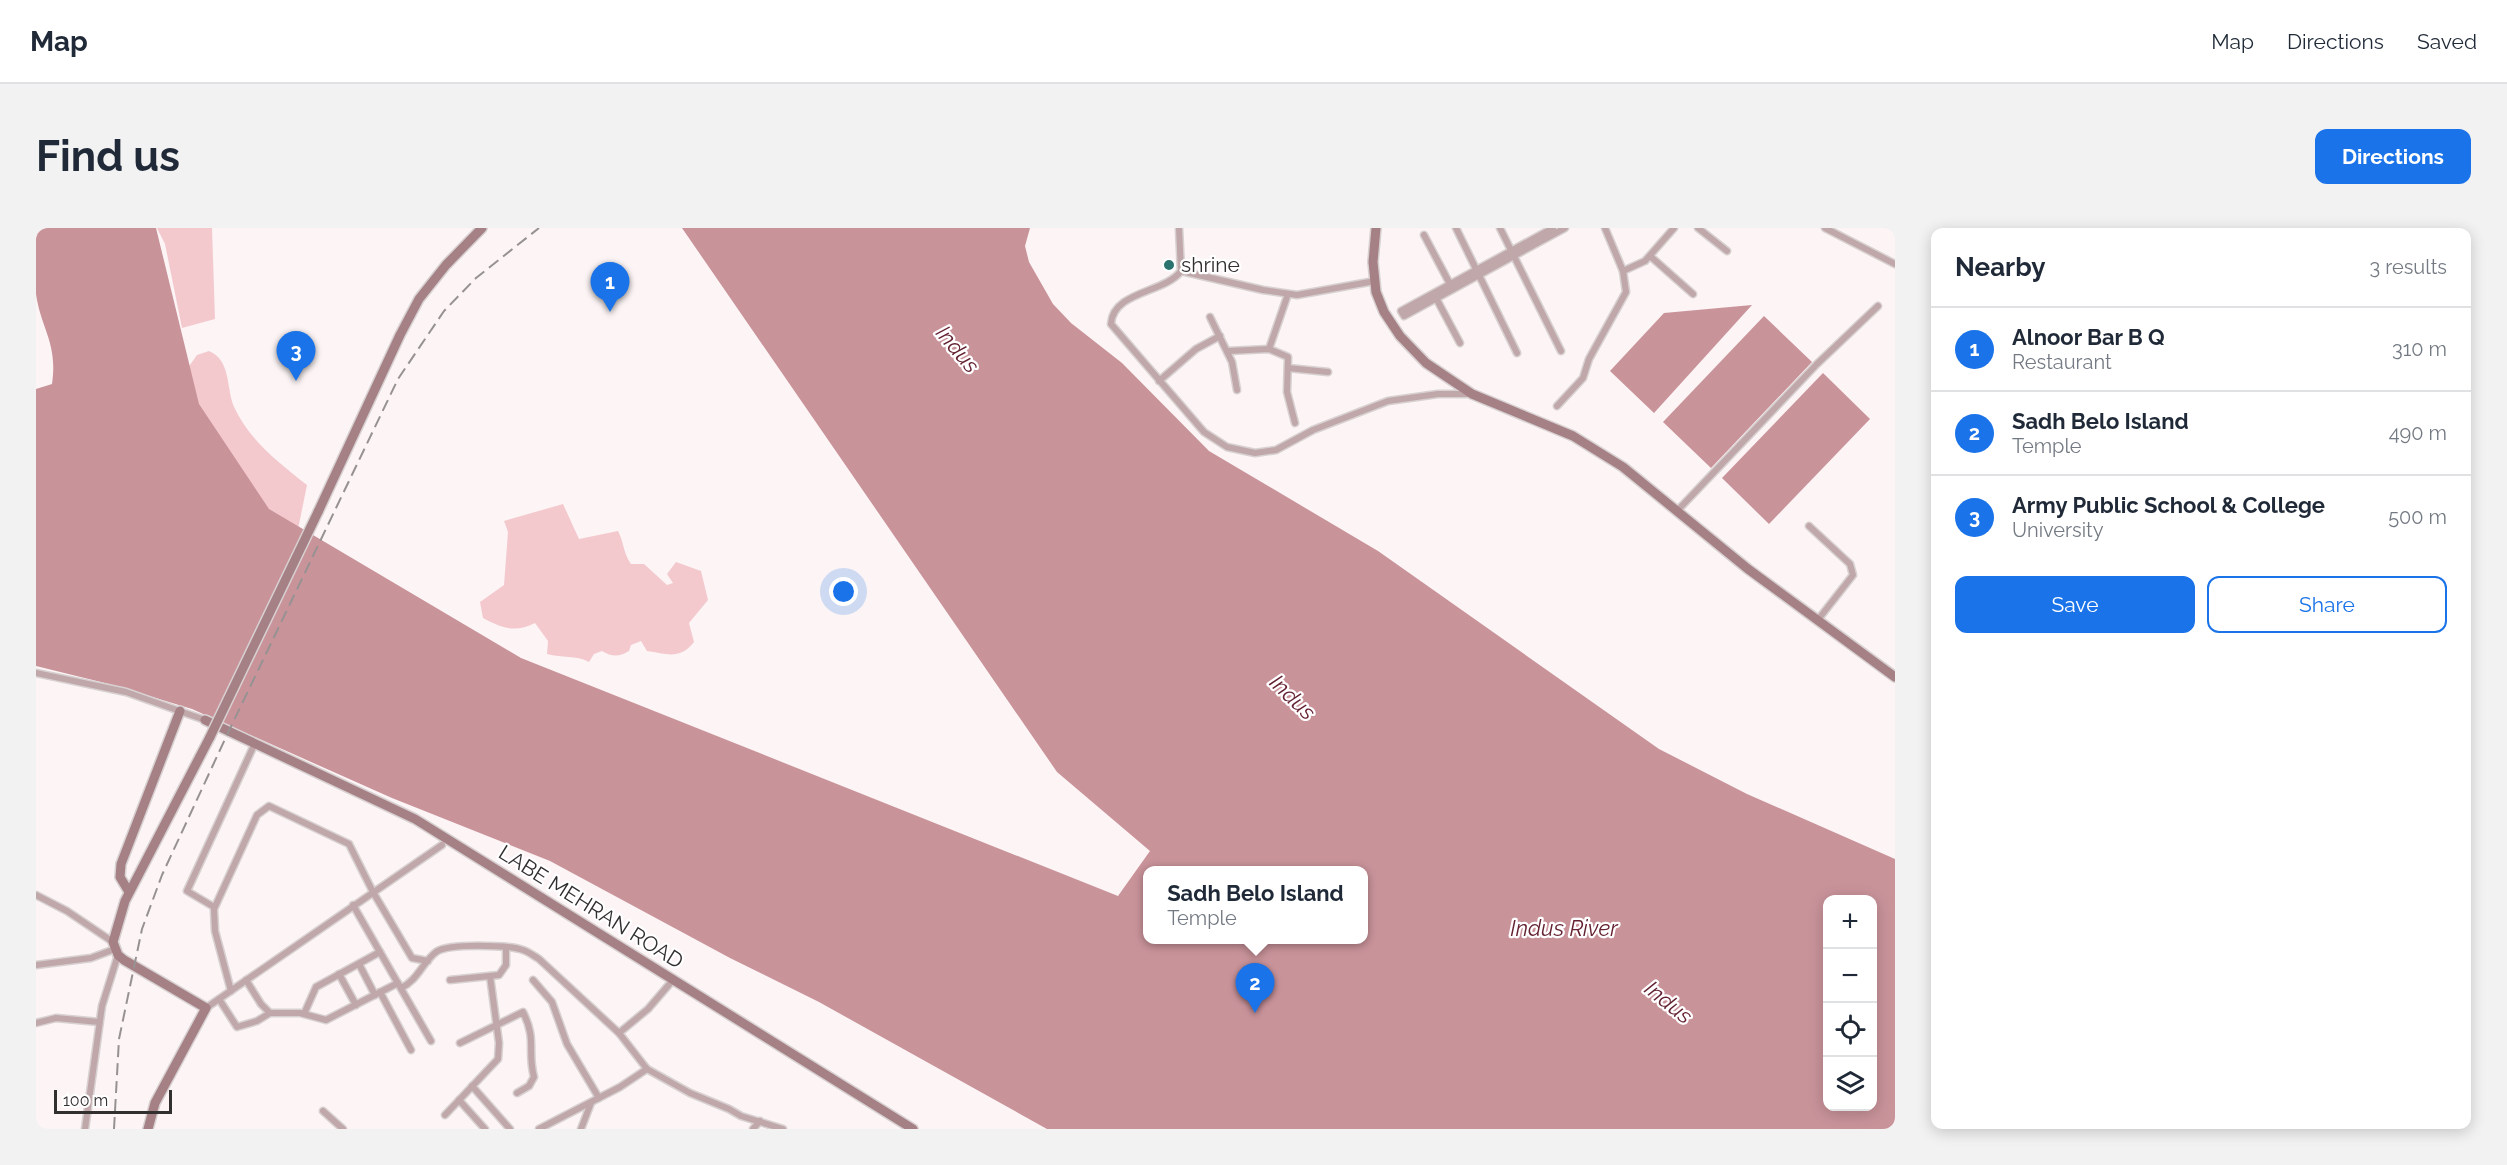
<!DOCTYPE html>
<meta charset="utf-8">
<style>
:root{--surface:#fff;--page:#f2f2f3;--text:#1f2937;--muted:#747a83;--line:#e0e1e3;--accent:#1a73e8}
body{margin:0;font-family:Raleway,sans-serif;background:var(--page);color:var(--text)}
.controls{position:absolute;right:18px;bottom:18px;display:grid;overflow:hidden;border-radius:12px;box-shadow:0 3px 15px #0003}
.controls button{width:54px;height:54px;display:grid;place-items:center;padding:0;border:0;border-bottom:2px solid var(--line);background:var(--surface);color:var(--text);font:30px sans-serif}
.scale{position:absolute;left:18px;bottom:15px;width:118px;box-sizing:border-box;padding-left:6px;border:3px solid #322f2f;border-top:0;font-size:16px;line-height:21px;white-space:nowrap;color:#322f2f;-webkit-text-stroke:4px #fff;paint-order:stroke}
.you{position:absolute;left:808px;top:364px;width:21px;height:21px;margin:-15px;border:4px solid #fff;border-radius:50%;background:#1a73e8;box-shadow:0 0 0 9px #1a73e833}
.badge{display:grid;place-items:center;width:39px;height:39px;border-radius:50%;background:var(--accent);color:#fff;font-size:20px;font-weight:700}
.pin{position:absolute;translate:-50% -50px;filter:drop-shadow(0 2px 3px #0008)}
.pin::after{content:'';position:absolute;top:32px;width:21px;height:18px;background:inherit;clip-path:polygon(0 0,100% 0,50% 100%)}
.popup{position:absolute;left:1107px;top:638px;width:225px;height:78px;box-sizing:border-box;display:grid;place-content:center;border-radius:12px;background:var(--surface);filter:drop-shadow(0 2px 4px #0005);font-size:20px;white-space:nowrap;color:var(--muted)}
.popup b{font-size:22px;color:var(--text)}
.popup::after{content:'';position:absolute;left:50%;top:100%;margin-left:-12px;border:12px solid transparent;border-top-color:var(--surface)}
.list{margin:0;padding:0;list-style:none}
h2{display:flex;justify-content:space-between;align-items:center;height:78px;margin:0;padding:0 24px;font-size:26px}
h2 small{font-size:20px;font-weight:400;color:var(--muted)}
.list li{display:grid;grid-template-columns:39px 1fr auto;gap:18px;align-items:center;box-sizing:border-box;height:84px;padding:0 24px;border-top:2px solid var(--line)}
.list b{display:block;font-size:22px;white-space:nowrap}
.list p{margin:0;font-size:20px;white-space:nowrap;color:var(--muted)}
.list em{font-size:20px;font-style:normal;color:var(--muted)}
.actions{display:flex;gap:12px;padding:18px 24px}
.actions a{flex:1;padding:14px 0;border:2px solid var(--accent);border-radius:12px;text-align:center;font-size:21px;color:var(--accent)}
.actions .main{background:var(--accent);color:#fff}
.icon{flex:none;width:33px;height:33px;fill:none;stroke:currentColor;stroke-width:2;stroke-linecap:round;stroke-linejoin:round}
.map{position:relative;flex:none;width:1859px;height:901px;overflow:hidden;border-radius:12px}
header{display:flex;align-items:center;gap:36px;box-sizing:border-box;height:84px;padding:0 30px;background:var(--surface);border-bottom:2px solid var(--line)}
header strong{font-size:28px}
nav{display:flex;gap:33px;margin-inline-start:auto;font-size:21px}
.intro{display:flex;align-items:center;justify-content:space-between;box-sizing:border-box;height:144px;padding:0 36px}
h1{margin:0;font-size:42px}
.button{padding:15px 27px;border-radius:12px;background:var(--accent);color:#fff;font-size:21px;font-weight:700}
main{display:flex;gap:36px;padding:0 36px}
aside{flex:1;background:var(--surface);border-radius:12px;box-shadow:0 3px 15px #0003}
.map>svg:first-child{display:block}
.green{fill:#f3c9ce}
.water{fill:#c9939a;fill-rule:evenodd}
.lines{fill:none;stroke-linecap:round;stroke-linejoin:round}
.street-casing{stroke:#d8d1d1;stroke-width:9}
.secondary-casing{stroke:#d8d1d1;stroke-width:12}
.street{stroke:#c0a7aa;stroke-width:6}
.secondary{stroke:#a58186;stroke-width:9}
.rail{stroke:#979292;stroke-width:2;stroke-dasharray:12 6;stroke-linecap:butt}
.secondary-bridge-casing{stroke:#d8d1d1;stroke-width:12;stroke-linecap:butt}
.secondary-bridge{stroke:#a58186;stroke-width:9}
.poi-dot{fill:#2a736f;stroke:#fff;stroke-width:2}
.labels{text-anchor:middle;stroke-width:4.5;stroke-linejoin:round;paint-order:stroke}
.poi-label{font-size:21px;fill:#322f2f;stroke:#fff;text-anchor:start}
.street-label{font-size:21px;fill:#322f2f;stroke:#fff}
.water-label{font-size:22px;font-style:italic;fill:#642231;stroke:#fff}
</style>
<header>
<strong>Map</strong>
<nav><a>Map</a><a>Directions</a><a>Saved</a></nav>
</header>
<div class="intro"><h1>Find us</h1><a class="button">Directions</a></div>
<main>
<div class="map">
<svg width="1859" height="901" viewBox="0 0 1859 901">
<rect width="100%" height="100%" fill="#fcf4f5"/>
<g class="green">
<polygon points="121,0 176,0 179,91 146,100 129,16"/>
<path d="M173,123C195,132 190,159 198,179C214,213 242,234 271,257L260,311L181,224L149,144L161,127Z"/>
<path d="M527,276L543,311L582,303C588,314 587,325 595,336H608L631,357L637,355L631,346L640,334L665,343L672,372L653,395L658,414C644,432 631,426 611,423L605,413L595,417L593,423C583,429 576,429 566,423L558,426L553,434C540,427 526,430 511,426L512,413L499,395C479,405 466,400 447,390L444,374L468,357L472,304L468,293Z"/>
</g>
<g class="water">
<path d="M0,0H120L163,176L233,281L485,430L1082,668L1114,623L1021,544L646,0H994L989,18L993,34L1017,76L1035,95L1086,135L1173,223L1342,323L1623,521L1711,566L1859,631V901H1011L783,774L694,730L514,633L356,570L156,481L77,457L0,438V161L16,156C22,115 5,101 0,66C0,45 0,21 0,0ZM1111,642H1327V712H1111ZM1792,672H1836V878H1792Z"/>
<polygon points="1716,77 1618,185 1574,143 1628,85"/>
<polygon points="1728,88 1776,134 1675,240 1627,194"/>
<polygon points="1787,145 1834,191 1733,296 1686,250"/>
</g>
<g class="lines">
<g class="street-casing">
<g id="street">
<path d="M1143,0L1145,43C1129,65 1077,63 1075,96L1168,204L1191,219L1219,225L1240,222L1277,202L1352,173L1402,166H1435"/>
<polyline points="1420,0 1481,125"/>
<polyline points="1464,0 1525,123"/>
<polyline points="1517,0 1365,83 1368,88 1529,0"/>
<polyline points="1662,0 1691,23"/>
<polyline points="1789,0 1859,36"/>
<polyline points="1388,7 1415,58"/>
<polyline points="1614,28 1657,66"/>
<polyline points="1145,43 1227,62 1261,67 1339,53"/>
<polyline points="1587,43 1609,33 1638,0"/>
<polyline points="1400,70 1424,115"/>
<polyline points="1174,89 1196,134 1201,162"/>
<polyline points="1233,121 1252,66"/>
<polyline points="1192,123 1233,121 1252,129 1251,164 1259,195"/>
<polyline points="1252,140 1292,144"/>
<polyline points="1123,153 1160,121 1184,108"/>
<polyline points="1521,178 1547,150 1553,131 1590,64 1587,43 1569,0"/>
<polyline points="1641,283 1781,136 1842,78"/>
<polyline points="1773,298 1814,336 1817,347 1781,393"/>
<polyline points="0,445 90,464 169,492"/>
<polyline points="0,667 31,683 77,714"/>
<polyline points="317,677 395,813"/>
<polyline points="178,679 151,663 219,515"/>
<polyline points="323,736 339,767"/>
<polyline points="0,737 55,730 79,721"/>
<polyline points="303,746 320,777"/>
<polyline points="210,752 225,776 234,785 264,785 290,792 362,755"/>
<polyline points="414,752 463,747 470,737 470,719"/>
<polyline points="497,752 516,774 531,816 563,870"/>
<path d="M365,760C382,752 386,735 400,724C412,715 472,717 487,722C493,724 498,728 503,731L583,805L611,841L654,865L693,881L705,888L747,901"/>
<polyline points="195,763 179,703 178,681 221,587 233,578 313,616 337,664 376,730 392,733"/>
<polyline points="344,764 375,822"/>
<polyline points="183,771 201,799 221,793 234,785"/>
<polyline points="170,780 406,617"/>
<polyline points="268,786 280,759 344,724"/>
<polyline points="0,795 20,790 63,794"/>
<polyline points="583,805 612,781 637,752"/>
<path d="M424,815L487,784C501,812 491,822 498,849L493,858L481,865"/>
<polyline points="436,858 474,901"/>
<polyline points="423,872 449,901"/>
<polyline points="287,883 307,901"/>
<polyline points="409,887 462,831 463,815 454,748"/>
<polyline points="49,901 66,778 82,727"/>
<polyline points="503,901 584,859 611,841"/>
<polyline points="545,901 555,875"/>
<polyline points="717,901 724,893"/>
</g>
</g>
<g class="secondary-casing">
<g id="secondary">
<polyline points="1340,0 1337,34 1340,64 1348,84 1364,108 1390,135 1436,166 1537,208 1587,239 1712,341 1859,449"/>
<polyline points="282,284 364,107 383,71 410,37 446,0"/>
<polyline points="169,492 379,591 877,901"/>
<polyline points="93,664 84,649 85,636 144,483"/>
<polyline points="112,901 119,875 170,780 88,732 82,727 77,714 89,673 174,509"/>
</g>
</g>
<use href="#street" class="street"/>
<use href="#secondary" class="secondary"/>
<polyline class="rail" points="78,901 83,811 106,701 126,647 190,509 362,151 408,83 440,50 503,0"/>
<g class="secondary-bridge-casing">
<polyline id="secondary-bridge" points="174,509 282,284"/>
</g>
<use href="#secondary-bridge" class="secondary-bridge"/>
</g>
<circle class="poi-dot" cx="1133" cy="37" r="6"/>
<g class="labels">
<g class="poi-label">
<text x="1145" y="44">shrine</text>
</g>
<g class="street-label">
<text transform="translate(555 679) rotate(32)" y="7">LABE MEHRAN ROAD</text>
</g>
<g class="water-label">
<text transform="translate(922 121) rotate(50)" y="8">Indus</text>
<text transform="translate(1257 469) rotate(44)" y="8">Indus</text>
<text x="1528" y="708">Indus River</text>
<text transform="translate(1633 774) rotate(39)" y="8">Indus</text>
</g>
</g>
</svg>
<div class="controls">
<button>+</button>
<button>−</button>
<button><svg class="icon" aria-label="locate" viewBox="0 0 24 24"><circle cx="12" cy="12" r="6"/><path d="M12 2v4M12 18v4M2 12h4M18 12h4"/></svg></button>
<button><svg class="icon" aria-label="layers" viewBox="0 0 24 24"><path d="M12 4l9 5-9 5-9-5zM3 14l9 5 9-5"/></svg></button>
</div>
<div class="scale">100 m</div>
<div class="you"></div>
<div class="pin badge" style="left:574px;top:84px">1</div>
<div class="pin badge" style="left:1219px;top:785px">2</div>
<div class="popup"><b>Sadh Belo Island</b>Temple</div>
<div class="pin badge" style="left:260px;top:153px">3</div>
</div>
<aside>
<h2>Nearby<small>3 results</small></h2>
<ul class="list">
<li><span class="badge">1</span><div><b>Alnoor Bar B Q</b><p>Restaurant</p></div><em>310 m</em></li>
<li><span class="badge">2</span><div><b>Sadh Belo Island</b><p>Temple</p></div><em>490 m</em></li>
<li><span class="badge">3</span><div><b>Army Public School &amp; College</b><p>University</p></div><em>500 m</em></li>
</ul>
<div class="actions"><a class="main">Save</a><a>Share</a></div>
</aside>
</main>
